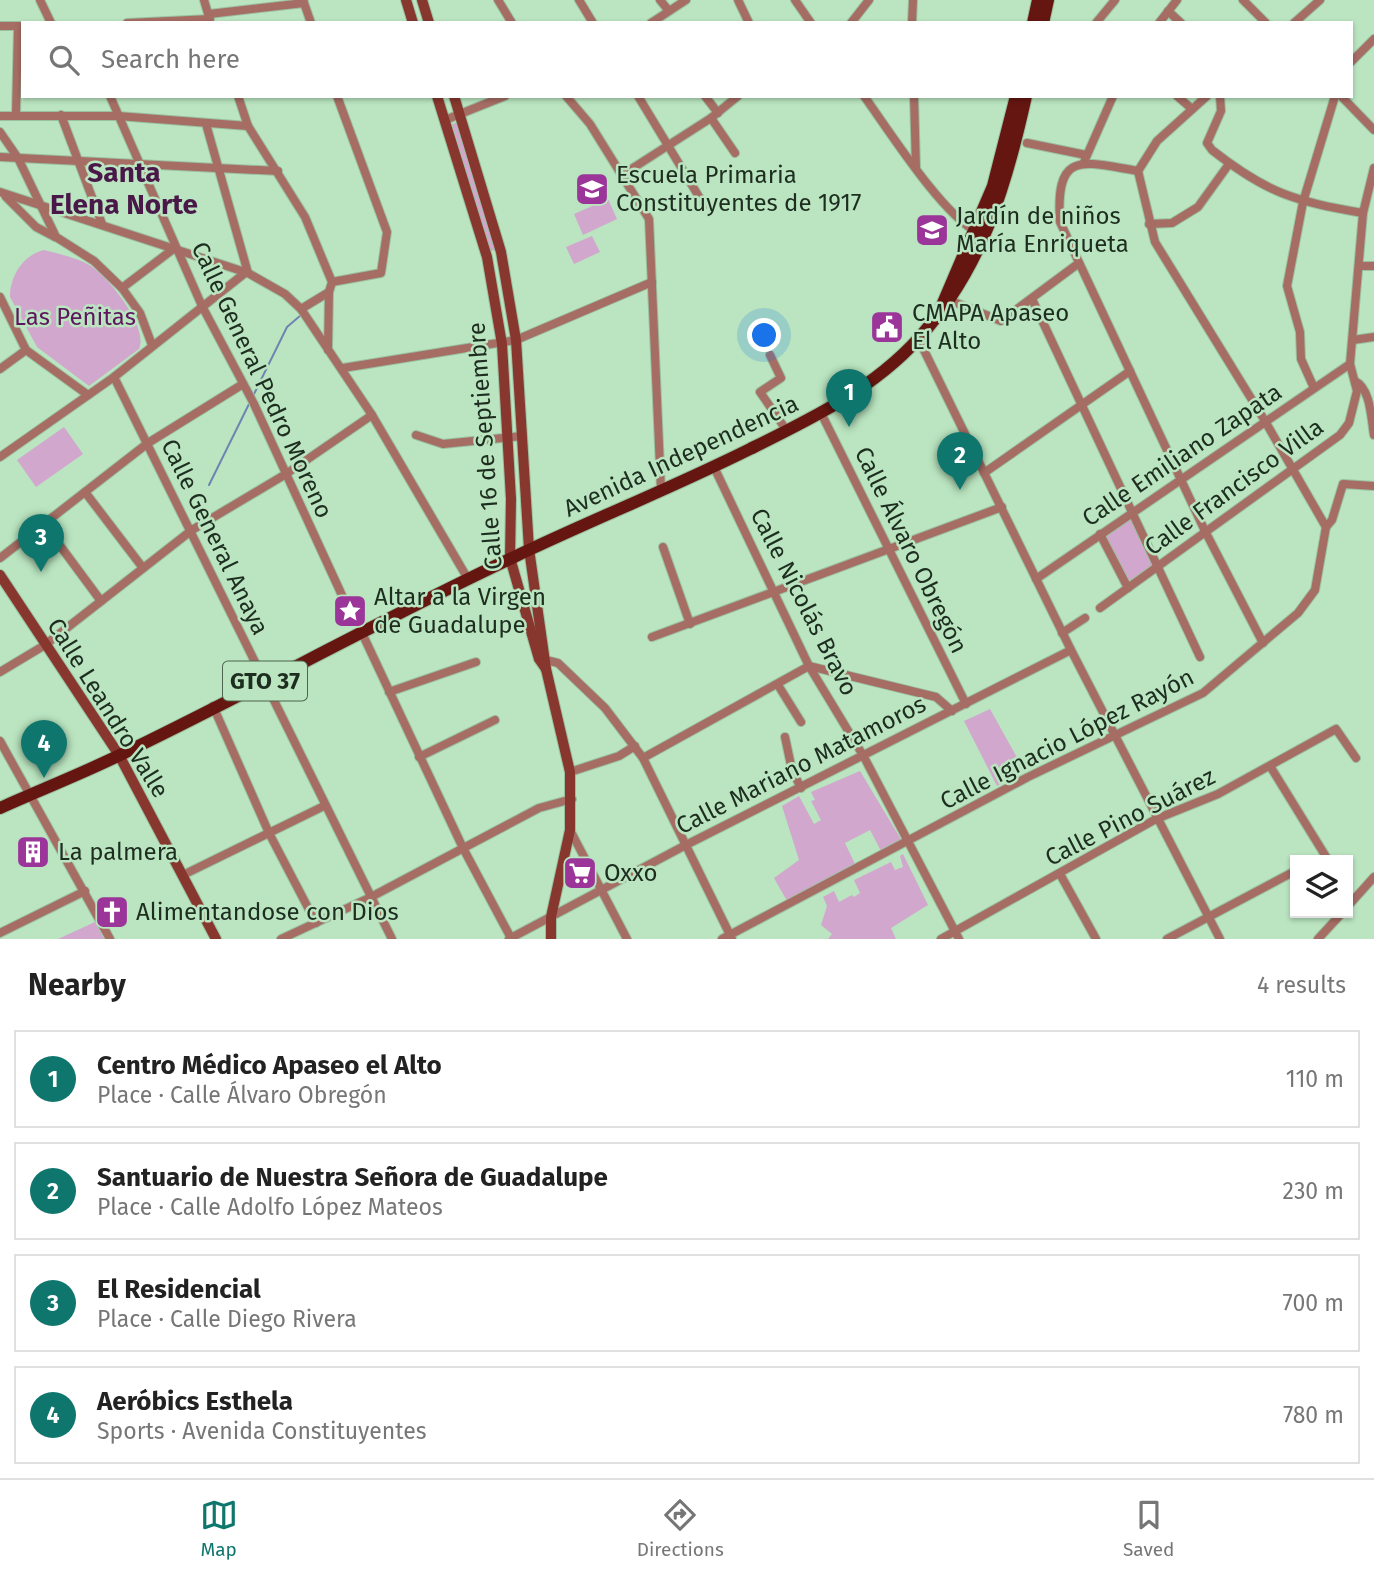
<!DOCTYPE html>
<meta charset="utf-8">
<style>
:root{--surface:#fff;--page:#f2f2f2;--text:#222;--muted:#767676;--line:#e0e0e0;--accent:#0f766e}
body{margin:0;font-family:"Fira Sans",sans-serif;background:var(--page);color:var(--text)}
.controls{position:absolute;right:21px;bottom:21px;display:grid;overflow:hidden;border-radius:0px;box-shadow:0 2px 5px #0004}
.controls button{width:63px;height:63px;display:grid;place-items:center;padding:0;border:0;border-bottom:2px solid var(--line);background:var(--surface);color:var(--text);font:35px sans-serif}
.you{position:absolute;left:765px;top:336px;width:24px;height:24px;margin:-18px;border:5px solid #fff;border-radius:50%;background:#1a73e8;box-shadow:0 0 0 10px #1a73e833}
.badge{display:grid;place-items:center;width:46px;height:46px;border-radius:50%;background:var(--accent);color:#fff;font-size:23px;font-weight:700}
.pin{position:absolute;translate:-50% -58px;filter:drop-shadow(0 2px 4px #0008)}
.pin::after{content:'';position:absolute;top:37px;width:24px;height:21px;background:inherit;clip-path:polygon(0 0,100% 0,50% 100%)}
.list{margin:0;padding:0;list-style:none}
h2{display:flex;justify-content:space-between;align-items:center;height:91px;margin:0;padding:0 28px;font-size:30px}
h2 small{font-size:23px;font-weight:400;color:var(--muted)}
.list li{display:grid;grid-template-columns:46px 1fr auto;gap:21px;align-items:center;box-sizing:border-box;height:98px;margin:0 14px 14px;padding:0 14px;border:2px solid var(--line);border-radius:0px}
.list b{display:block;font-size:26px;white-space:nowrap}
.list p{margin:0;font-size:23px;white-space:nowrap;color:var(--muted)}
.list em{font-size:23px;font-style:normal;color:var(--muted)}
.icon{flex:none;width:38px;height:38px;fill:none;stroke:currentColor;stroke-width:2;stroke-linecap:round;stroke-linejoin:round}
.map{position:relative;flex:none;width:1374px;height:939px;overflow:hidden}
.search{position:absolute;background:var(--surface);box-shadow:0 2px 5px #0004;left:21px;right:21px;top:21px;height:77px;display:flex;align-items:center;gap:18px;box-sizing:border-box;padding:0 24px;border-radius:0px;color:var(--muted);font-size:26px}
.sheet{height:539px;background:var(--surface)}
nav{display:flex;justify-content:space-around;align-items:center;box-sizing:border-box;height:98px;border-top:2px solid var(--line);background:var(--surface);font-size:19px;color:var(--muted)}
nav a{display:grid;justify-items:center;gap:4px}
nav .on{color:var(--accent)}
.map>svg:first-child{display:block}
.green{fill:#d1a7ce}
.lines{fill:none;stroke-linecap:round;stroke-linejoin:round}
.stream{stroke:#6e84b1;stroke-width:2}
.street-casing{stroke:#9bc0a0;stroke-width:10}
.secondary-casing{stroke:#9bc0a0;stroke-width:12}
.primary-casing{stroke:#9bc0a0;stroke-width:14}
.street{stroke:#a66d64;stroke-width:8}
.secondary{stroke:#87372e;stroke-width:10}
.primary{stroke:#651610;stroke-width:12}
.labels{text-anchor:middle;stroke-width:5;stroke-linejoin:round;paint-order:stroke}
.shield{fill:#bae5c0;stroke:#4c644f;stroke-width:2}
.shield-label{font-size:23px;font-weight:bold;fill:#1d2d1f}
.poi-label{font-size:24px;fill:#1d2d1f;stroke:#bae5c0;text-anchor:start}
.park-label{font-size:24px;fill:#5f165e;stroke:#bae5c0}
.street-label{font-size:24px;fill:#1d2d1f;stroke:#bae5c0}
.quarter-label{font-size:28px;font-weight:bold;fill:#491848;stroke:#bae5c0}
</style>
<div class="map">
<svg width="1374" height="939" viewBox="0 0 1374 939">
<rect width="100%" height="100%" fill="#bae5c0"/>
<g class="green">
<polygon points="459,122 495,250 490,251 452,124"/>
<polygon points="608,199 617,219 583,235 574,214"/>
<polygon points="592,236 600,252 574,264 566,247"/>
<path d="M44,250C59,254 78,258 91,266C109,278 149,327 139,349L89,386L37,347L10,297C10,276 23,255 44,250Z"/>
<polygon points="64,427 83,454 36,487 17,460"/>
<polygon points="1129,515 1154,564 1128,584 1103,535"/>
<polygon points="990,709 1024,770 997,786 964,721"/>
<polygon points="860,771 902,841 881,851 870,830 845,843 855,864 787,901 774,878 799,860 782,806 799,796 814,824 821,820 811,801 815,800 811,792"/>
<polygon points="903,854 928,905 891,928 896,939 828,939 832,934 821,925 827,906 823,897 834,891 839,902 852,895 854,897 860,893 854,880 891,862 895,870 903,867 900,856"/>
<polygon points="95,922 104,939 58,939"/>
</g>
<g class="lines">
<g class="stream">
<polyline points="253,396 287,327 301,315"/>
<polyline points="209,485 249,404"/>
</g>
<g class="street-casing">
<g id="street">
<polyline points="40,0 51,23"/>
<polyline points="204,0 209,17"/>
<polyline points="303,0 311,23"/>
<polyline points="498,0 512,23"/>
<polyline points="579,0 593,23"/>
<polyline points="660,0 669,11"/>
<polyline points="738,0 749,23"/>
<polyline points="795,0 811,23"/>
<polyline points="1243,0 1266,23"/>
<polyline points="1168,11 1181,23"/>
<polyline points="209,14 304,3"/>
<polyline points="127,23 210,19"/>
<polyline points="651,23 686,0"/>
<polyline points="851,23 869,0"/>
<polyline points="912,23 913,0"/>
<polyline points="1096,23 1115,0"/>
<polyline points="1159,23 1177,0"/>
<polyline points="1294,23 1320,0"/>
<polyline points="0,26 20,26"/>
<polyline points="1351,62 1374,39"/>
<polyline points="110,96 202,306 254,404 346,604"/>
<polyline points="238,96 248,126 305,217 332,282 329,292 328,350"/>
<polyline points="566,96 590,124 649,219 661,490"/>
<polyline points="638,96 704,205"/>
<polyline points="705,96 718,113"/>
<path d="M864,96C890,132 941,213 978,233"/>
<polyline points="914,96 916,168"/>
<polyline points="1177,96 1192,109"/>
<path d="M1220,96L1221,111L1207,143L1212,150C1268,194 1295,201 1363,213"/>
<polyline points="1341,96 1374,130"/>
<polyline points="16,114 18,26"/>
<polyline points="61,115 102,224"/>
<polyline points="0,116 118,116 248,126"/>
<polyline points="711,118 735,153"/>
<polyline points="445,120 505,96"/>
<polyline points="206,124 248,273"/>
<polyline points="0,132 18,158 56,237 94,261 122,288 140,313 152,345"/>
<polyline points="1027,143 1086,155"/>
<polyline points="0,157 278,171"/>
<polyline points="1084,162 1113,96"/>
<path d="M1138,171C1083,162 1055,149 1060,222L1205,531L1263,643"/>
<polyline points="1138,171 1157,141 1207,96"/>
<polyline points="622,175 711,118 738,96"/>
<polyline points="0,192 248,273 285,294 301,309 372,415 468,579"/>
<polyline points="6,197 36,227 55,237"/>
<polyline points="1149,224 1172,223 1198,207 1229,164"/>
<polyline points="1359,266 1374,266"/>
<polyline points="332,282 381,273 387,232 337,96"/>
<polyline points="122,288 172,250"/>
<polyline points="0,297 26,350 88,395"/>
<polyline points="944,298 1001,321 1079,263"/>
<polyline points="1032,299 1200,657"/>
<polyline points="301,309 329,292"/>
<polyline points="918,338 1071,650 1220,939"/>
<polyline points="1353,340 1374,337"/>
<polyline points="770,355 781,378 760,392 787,431"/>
<polyline points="343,368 516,340 652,282"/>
<polyline points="0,369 26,350"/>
<polyline points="114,377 392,939"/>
<path d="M1355,381C1371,389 1371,419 1374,435"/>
<polyline points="1314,388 1301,359 1300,332 1287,286 1303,202 1335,96"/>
<polyline points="821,413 966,704"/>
<polyline points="416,435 443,444 522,436"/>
<polyline points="0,457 114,377 245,273"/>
<polyline points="714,467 809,666 864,757 959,939"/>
<polyline points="984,473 1130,371"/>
<polyline points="85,492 143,568"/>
<polyline points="44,524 101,601"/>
<polyline points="1326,527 1332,520 1343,484 1374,486"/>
<polyline points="1100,534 1128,588"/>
<polyline points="663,547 690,624"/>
<polyline points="0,558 148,443 243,384"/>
<polyline points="1036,579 1350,364"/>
<polyline points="1100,608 1340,435 1349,423 1357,391 1350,364 1363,213 1374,168"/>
<polyline points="362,633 463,848 511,938"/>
<polyline points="1062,633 1085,618"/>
<polyline points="652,637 1002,507"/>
<polyline points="542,659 558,663 605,708 643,758 732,939"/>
<polyline points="0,672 45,645 192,530 286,474 372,415"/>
<polyline points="778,685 801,722"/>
<polyline points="389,692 476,662"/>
<polyline points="213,706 269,833 316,923"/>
<polyline points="785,737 792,770 801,788"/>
<polyline points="0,741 110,939"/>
<polyline points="419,757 495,720"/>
<polyline points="643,758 809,666 936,697 952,711"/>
<polyline points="1270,766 1328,860"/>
<polyline points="570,772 619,756 635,746"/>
<polyline points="570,830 627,939"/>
<polyline points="1060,874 1096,939"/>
<polyline points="183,875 324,806"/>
<polyline points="1348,906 1374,877"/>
<polyline points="0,933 85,891"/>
<polyline points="281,939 371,897 539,808 572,799"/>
<polyline points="509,939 684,846 1071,650"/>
<polyline points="722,939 1028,777 1203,693 1298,613 1315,590 1326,527 1265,421 1155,242 1138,171"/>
<polyline points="941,939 1156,819 1218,794 1336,729 1356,758"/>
<polyline points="1167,939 1295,871"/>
<polyline points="1318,939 1342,913"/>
</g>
</g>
<g class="secondary-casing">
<g id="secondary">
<polyline points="406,0 413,23"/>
<polyline points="422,0 429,23"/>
<polyline points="437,96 487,257 502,344 511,499 510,558 539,659 546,669"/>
<polyline points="454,96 501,252 516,340 529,549 546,669 570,772 570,830 551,917 551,939"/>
<polyline points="0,575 119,755 216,939"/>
</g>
</g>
<g class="primary-casing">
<g id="primary">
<polyline points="1033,23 1038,0"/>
<polyline points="1043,23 1048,0"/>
<polyline points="940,310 993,186 1016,96"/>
<path d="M0,808C40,790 81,774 120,755C251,692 380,620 512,558C591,520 672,488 750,449C811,419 873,389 919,338C982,268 1006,187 1026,96"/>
</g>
</g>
<use href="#street" class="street"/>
<use href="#secondary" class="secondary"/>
<use href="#primary" class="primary"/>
</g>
<defs>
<g id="school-square" transform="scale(1.75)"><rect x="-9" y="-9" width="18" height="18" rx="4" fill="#9b3599" stroke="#bae5c0"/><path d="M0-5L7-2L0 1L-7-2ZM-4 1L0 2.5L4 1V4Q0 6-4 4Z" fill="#fff"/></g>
<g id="civic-square" transform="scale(1.75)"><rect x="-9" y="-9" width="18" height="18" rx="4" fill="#9b3599" stroke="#bae5c0"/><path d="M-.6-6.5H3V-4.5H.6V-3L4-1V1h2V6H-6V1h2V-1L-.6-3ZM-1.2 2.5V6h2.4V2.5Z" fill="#fff"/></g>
<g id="sight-square" transform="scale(1.75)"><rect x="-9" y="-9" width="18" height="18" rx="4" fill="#9b3599" stroke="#bae5c0"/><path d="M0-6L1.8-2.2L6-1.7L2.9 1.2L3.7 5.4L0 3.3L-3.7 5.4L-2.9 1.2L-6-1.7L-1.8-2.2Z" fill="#fff"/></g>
<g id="building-square" transform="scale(1.75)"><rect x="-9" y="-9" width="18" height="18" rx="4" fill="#9b3599" stroke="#bae5c0"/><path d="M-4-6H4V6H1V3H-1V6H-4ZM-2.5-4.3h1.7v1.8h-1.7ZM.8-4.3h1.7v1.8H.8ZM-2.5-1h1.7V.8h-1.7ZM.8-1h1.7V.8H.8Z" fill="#fff"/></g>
<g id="supermarket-square" transform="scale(1.75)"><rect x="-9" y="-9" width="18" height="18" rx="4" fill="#9b3599" stroke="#bae5c0"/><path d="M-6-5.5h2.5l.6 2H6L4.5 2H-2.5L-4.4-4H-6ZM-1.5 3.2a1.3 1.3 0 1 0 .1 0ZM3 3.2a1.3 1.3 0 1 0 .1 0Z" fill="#fff"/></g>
<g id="church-square" transform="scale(1.75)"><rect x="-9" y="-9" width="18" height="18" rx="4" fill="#9b3599" stroke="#bae5c0"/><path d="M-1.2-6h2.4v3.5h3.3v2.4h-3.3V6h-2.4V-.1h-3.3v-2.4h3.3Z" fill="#fff"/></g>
</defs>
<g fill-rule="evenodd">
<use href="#school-square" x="592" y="189"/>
<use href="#school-square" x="932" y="230"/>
<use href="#civic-square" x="887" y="327"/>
<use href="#sight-square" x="350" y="611"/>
<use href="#building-square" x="33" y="852"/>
<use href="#supermarket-square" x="580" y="873"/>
<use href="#church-square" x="112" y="912"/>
</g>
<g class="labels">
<rect class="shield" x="223" y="661.5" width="84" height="39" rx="5"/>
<g class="shield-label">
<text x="265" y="689">GTO 37</text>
</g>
<g class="poi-label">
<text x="616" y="183">Escuela Primaria<tspan x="616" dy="28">Constituyentes de 1917</tspan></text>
<text x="956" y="224">Jardín de niños<tspan x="956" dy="28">María Enriqueta</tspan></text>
<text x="912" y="321">CMAPA Apaseo<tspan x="912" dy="28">El Alto</tspan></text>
<text x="374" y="605">Altar a la Virgen<tspan x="374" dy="28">de Guadalupe</tspan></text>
<text x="58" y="860">La palmera</text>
<text x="604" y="881">Oxxo</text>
<text x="136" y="920">Alimentandose con Dios</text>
</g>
<g class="park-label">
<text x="75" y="325">Las Peñitas</text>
</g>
<g class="street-label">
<text transform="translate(262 380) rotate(65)" y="8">Calle General Pedro Moreno</text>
<text transform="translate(485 446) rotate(-94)" y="8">Calle 16 de Septiembre</text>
<text transform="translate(1182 455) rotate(-34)" y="8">Calle Emiliano Zapata</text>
<text transform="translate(681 456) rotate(-25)" y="8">Avenida Independencia</text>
<text transform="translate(1234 487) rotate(-36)" y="8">Calle Francisco Villa</text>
<text transform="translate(215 537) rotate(64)" y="8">Calle General Anaya</text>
<text transform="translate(911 550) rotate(64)" y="8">Calle Álvaro Obregón</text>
<text transform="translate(804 602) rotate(63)" y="8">Calle Nicolás Bravo</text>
<text transform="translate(108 708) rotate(58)" y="8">Calle Leandro Valle</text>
<text transform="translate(1067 739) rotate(-27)" y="8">Calle Ignacio López Rayón</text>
<text transform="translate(801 765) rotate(-27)" y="8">Calle Mariano Matamoros</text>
<text transform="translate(1130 817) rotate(-27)" y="8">Calle Pino Suárez</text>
</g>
<g class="quarter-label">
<text x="124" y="182">Santa<tspan x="124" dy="32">Elena Norte</tspan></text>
</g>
</g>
</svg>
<div class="controls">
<button><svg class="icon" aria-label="layers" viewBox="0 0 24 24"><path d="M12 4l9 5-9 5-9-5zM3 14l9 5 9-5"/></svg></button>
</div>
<div class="you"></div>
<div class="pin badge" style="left:849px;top:427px">1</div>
<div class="pin badge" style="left:960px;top:490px">2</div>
<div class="pin badge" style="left:41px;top:572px">3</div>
<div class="pin badge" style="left:44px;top:778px">4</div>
<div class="search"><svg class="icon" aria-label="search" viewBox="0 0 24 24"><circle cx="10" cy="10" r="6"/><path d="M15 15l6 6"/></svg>Search here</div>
</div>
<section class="sheet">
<h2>Nearby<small>4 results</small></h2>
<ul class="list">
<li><span class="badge">1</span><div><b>Centro Médico Apaseo el Alto</b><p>Place · Calle Álvaro Obregón</p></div><em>110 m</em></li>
<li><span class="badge">2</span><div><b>Santuario de Nuestra Señora de Guadalupe</b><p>Place · Calle Adolfo López Mateos</p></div><em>230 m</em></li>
<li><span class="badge">3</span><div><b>El Residencial</b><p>Place · Calle Diego Rivera</p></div><em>700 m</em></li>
<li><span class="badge">4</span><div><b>Aeróbics Esthela</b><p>Sports · Avenida Constituyentes</p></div><em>780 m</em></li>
</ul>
</section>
<nav>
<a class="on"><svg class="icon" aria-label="map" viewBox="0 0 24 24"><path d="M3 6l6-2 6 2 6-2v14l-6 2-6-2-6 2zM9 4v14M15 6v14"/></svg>Map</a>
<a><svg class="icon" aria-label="directions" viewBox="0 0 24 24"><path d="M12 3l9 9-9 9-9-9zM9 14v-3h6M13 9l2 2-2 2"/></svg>Directions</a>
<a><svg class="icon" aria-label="saved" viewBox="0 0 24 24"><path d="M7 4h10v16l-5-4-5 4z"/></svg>Saved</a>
</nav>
